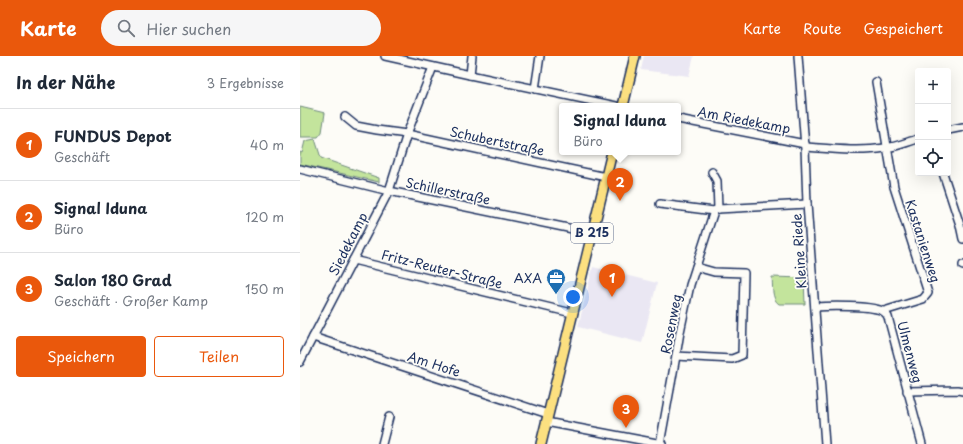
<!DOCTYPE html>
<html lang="de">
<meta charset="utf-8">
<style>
:root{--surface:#fff;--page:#f6f6f7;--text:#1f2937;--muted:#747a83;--line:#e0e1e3;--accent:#ea580c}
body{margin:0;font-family:"Playpen Sans",sans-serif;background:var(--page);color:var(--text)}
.controls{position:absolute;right:12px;top:12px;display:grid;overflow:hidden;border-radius:4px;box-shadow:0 4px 16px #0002}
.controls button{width:36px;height:36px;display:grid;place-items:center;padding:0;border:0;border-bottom:1px solid var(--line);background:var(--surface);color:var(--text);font:20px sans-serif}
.you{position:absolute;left:273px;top:241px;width:14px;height:14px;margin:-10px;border:3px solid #fff;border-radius:50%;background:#1a73e8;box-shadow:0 0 0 6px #1a73e833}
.badge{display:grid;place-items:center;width:26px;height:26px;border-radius:50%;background:var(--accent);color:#fff;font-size:13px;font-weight:700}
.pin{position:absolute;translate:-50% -33px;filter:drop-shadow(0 1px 2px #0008)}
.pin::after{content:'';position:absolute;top:21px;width:14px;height:12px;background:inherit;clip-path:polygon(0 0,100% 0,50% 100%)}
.popup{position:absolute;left:259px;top:47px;width:122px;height:52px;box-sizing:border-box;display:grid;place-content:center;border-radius:4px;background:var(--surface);filter:drop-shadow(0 1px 3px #0005);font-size:13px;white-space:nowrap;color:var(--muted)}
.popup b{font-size:15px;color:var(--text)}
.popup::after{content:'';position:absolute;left:50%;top:100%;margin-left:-8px;border:8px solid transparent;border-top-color:var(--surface)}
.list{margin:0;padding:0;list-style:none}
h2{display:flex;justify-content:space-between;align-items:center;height:52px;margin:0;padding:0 16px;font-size:17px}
h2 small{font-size:13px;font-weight:400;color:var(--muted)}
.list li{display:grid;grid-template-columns:26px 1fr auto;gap:12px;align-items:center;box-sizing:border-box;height:72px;padding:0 16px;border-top:1px solid var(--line)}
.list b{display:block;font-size:15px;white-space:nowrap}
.list p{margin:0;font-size:13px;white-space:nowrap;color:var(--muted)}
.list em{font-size:13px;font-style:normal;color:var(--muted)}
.actions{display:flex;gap:8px;padding:12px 16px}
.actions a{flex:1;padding:9px 0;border:1px solid var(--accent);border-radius:4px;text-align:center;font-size:14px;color:var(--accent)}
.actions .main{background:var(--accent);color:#fff}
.icon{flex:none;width:22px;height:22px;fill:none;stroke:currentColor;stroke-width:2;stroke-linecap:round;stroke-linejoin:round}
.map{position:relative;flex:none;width:663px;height:388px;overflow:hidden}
header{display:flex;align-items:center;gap:24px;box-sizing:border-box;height:56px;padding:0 20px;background:var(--accent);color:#fff}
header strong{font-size:19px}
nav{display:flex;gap:22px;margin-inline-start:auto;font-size:14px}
.search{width:280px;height:36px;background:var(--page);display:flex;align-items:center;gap:10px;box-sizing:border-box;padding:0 14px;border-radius:22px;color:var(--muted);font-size:15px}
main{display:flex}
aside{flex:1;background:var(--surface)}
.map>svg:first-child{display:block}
.built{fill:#eae7f3}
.green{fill:#c3e49c;stroke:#6f8a7d}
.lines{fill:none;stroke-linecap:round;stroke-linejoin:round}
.minor-casing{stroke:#1b2f5e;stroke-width:10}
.major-casing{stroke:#1b2f5e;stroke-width:12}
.minor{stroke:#fdfcf7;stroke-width:7}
.major{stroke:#fce080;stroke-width:9}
.labels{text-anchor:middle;stroke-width:3.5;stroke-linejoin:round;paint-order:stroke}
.shield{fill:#fdfcf7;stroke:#5f6c8c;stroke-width:1}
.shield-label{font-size:12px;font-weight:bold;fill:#1b2f5e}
.street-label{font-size:13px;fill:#1b2f5e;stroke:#fdfcf7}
.poi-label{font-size:13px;fill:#1b2f5e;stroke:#fdfcf7;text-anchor:end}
</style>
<header>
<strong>Karte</strong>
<div class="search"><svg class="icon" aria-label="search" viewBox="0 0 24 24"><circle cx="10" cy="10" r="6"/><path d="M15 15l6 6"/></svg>Hier suchen</div>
<nav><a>Karte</a><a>Route</a><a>Gespeichert</a></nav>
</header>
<main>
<aside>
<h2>In der Nähe<small>3 Ergebnisse</small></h2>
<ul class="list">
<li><span class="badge">1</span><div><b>FUNDUS Depot</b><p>Geschäft</p></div><em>40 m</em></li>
<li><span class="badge">2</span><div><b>Signal Iduna</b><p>Büro</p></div><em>120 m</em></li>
<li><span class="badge">3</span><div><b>Salon 180 Grad</b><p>Geschäft · Großer Kamp</p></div><em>150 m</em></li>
</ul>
<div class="actions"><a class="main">Speichern</a><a>Teilen</a></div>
</aside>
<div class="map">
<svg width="663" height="388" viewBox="0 0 663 388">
<rect width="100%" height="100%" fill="#fdfcf7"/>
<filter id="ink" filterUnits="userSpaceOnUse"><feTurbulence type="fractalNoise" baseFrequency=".025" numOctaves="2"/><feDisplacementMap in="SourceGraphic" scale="8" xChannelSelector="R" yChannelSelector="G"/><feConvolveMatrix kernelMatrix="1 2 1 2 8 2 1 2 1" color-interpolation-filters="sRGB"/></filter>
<g filter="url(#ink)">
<g class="built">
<polygon points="344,0 394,0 389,20 341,14"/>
<polygon points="293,211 357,227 342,287 278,271"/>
</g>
<g class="green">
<polygon points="0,51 25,57 22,76 18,81 0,81"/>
<polygon points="15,83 21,102 79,122 79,126 0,108 0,96 2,97 5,85"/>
<path d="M472,221L504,222L505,248H479C471,243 473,229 472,221Z"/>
</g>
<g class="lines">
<g class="minor-casing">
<g id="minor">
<polyline points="85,0 170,19 316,50"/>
<polyline points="498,0 505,91 507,148 525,388"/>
<polyline points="170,19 172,0"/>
<polyline points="576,26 594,131 628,237 623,243 584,255"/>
<polyline points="235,33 240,0"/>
<polyline points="45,61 56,70 77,74 107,78 306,121"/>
<polyline points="378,63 505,88"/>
<polyline points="648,74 663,71"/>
<path d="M505,91C532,93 559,96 585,92C596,91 607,86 618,83"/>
<polyline points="0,113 89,135 292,177"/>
<polyline points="412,116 417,125 418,153"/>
<polyline points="643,117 660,169 663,183"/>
<polyline points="360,148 414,155"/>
<polyline points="53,204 272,257"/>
<polyline points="663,210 663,209"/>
<path d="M515,251C528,250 575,249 584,256C586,257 587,259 588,261L622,388"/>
<polyline points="13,281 248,358"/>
<polyline points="376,300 432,303 442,299 444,217 414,216 396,211"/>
<polyline points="0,306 89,135 107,78 133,11"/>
<polyline points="607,335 658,334 663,335"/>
<polyline points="246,366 362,388"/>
<polyline points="82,388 89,361"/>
<polyline points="360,388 376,300 380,276 390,229 414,155 418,153 507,148"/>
</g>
</g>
<g class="major-casing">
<g id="major">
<polyline points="323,50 335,0"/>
<polyline points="241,388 312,96"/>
</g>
</g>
<use href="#minor" class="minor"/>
<use href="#major" class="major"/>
</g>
</g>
<defs>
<g id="office-pin" transform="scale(1)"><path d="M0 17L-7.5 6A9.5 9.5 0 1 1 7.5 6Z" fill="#1f6fb2" stroke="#fdfcf7"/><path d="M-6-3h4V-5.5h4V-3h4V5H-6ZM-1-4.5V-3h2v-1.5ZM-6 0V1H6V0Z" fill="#fff"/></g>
</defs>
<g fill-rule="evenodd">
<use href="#office-pin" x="256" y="222"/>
</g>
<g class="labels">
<rect class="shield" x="271" y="167" width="42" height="20" rx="3"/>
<g class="shield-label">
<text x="292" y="181">B 215</text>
</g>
<g class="street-label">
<text transform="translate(444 64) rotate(11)" y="5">Am Riedekamp</text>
<text transform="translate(197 85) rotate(12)" y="5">Schubertstraße</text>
<text transform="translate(148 135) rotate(12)" y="5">Schillerstraße</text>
<text transform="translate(623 185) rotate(72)" y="5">Kastanienweg</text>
<text transform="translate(48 188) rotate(-63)" y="5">Siedekamp</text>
<text transform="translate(499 195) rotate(-94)" y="5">Kleine Riede</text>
<text transform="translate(142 213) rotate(14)" y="5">Fritz-Reuter-Straße</text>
<text transform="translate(371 268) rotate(-79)" y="5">Rosenweg</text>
<text transform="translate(610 296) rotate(75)" y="5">Ulmenweg</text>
<text transform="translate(134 308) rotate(18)" y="5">Am Hofe</text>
</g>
<g class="poi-label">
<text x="242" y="227">AXA</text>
</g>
</g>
</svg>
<div class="controls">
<button>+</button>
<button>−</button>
<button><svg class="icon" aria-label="locate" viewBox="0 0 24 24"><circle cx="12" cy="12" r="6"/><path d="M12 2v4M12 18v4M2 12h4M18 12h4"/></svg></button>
</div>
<div class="you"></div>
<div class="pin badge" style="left:312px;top:241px">1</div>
<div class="pin badge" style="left:320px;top:145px">2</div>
<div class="popup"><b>Signal Iduna</b>Büro</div>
<div class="pin badge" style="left:326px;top:372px">3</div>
</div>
</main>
